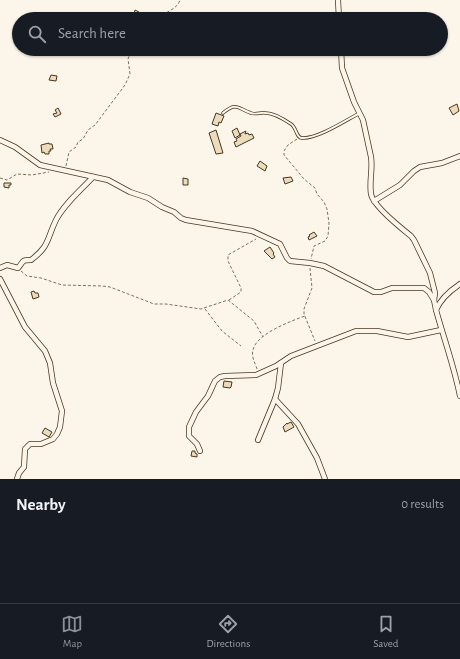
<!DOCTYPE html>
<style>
:root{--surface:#171b24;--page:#20242c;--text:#f1f3f6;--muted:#9ea1a6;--line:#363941;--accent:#8c9099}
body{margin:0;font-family:"Alegreya Sans",sans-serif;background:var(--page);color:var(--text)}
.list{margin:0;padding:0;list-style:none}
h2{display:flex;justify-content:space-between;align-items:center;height:52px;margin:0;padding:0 16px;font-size:17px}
h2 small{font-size:13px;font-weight:400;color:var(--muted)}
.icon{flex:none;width:22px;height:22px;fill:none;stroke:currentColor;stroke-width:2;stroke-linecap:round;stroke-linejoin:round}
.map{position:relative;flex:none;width:460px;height:479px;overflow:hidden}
.search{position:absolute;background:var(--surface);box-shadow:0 1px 3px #0004;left:12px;right:12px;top:12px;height:44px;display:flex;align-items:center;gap:10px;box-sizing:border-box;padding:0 14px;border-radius:22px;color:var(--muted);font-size:15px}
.sheet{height:124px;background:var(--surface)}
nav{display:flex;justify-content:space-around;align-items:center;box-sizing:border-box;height:56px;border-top:1px solid var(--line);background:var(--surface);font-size:11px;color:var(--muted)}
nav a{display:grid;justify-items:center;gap:2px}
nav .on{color:var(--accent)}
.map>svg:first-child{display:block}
.building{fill:#ecdcbc;stroke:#4a3520}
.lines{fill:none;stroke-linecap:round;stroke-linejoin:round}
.lane-casing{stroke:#4a3520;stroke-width:3.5}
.street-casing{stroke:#4a3520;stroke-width:6}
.path{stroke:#7f6f5c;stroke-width:1;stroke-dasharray:3 2;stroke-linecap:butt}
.lane{stroke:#fbf6e9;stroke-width:2}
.street{stroke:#fbf6e9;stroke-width:4.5}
</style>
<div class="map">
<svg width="460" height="479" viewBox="0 0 460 479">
<rect width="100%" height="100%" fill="#fbf6e9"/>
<g class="building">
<polygon points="135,10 139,12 137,16 139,17 138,19 133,19"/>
<polygon points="51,75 57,76 56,81 49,80"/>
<polygon points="457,104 459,111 453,115 449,108"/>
<polygon points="58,108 61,114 55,117 53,114 57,113 55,110"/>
<polygon points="216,113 224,116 221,123 219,122 218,126 212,124"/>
<polygon points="237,128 240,135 235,138 232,131"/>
<polygon points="216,130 223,153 216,154 209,133"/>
<polygon points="246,131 245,134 248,133 249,135 252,134 254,138 236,147 234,142 237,141 236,139 241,136 240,134"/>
<polygon points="49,143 49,144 52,144 53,149 50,149 51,151 49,151 49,154 45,154 44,152 42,153 41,145"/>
<polygon points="260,161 267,166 265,171 257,166"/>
<polygon points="291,177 293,181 285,184 283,178"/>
<polygon points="183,178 188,179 188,185 183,185"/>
<polygon points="4,183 11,183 11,185 9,185 9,188 4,187"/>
<polygon points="314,232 317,236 309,240 308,237 310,236 309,235"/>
<polygon points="270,247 274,253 273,254 275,257 272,259 264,251"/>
<polygon points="34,291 35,293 38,293 39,297 33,299 31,292"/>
<polygon points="224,381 232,382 231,387 230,388 223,387"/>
<polygon points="291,422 294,427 285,432 283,427 287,423 287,424"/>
<polygon points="45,428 52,432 49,437 42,433"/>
<polygon points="192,451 195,451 195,453 197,454 197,457 191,456"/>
</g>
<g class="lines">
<g class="lane-casing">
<path id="lane" d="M223,113C237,101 238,109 251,113C256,115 261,112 266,113C274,113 285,120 291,124C297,128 296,138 302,138C317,139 345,121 358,114"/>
</g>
<g class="street-casing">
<g id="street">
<polyline points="338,0 339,19"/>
<path d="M341,49L342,68L354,102L363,120L371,157C373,169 369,181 371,194C373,206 401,228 411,236L414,240L430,273L435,293L434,300L436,310"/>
<polyline points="0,140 15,147 40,165 108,180 130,192 148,198 162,207 174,212 181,218 186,220 252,231 280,244 287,258 290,261 310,263 324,266 374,292 381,292 392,288 424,288 429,292 434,300"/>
<polyline points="374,201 400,185 414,171 420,167 442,163 460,156"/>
<path d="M0,268L7,265L18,268C24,261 21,260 31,260C50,246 47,238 56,220C64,204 81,190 93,177"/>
<polyline points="0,279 25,327 45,351 50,363 53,383 62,411 60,427 57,434 53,439 41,444 30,444 25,449 24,467 19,473 17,479"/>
<path d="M460,284C451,290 440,300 436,310C444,339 454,366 460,396"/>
<polyline points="275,399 298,424 317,458 325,479"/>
<polyline points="258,440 275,399 278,388 281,363"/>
<polyline points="200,451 197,444 189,436 189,427 196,412 208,396 215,381 220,377 225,376 256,375 276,366 291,356 356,331 377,331 408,337 441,330"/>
</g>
</g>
<g class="path">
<path d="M159,19C165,11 177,10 180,0"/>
<polyline points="297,139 288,145 284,151 284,155 304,179 315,188 317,194 324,202 327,209 329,223 328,236 325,241 314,246 311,259"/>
<polyline points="66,166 69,152 76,147 78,142 83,139 88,130 95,125 125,85 130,74 128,59 132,49"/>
<polyline points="0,178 7,180 17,174 32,175 49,172"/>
<polyline points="310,268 312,288 304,309 304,314 315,341"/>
<polyline points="21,271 27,276 41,278 62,285 102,286 110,287 154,304 166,304 201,309 228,300 254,321 263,337"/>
<polyline points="229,300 241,292 241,288 228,261 228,255 256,239"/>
<polyline points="205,309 222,331 241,346"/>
<path d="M257,369C255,363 251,356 253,350C256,334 291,321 305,316"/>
</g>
<use href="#lane" class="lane"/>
<use href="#street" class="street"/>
</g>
</svg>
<div class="search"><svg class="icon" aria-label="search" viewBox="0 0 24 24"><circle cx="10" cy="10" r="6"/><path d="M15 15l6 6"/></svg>Search here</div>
</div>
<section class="sheet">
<h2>Nearby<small>0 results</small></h2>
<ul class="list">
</ul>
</section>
<nav>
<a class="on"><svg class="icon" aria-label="map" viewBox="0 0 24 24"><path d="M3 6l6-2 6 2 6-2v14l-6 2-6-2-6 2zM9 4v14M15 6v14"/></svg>Map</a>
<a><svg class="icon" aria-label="directions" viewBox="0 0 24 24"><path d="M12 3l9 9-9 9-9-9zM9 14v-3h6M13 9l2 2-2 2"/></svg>Directions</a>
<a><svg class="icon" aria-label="saved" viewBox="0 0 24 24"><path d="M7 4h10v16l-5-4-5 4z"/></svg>Saved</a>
</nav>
